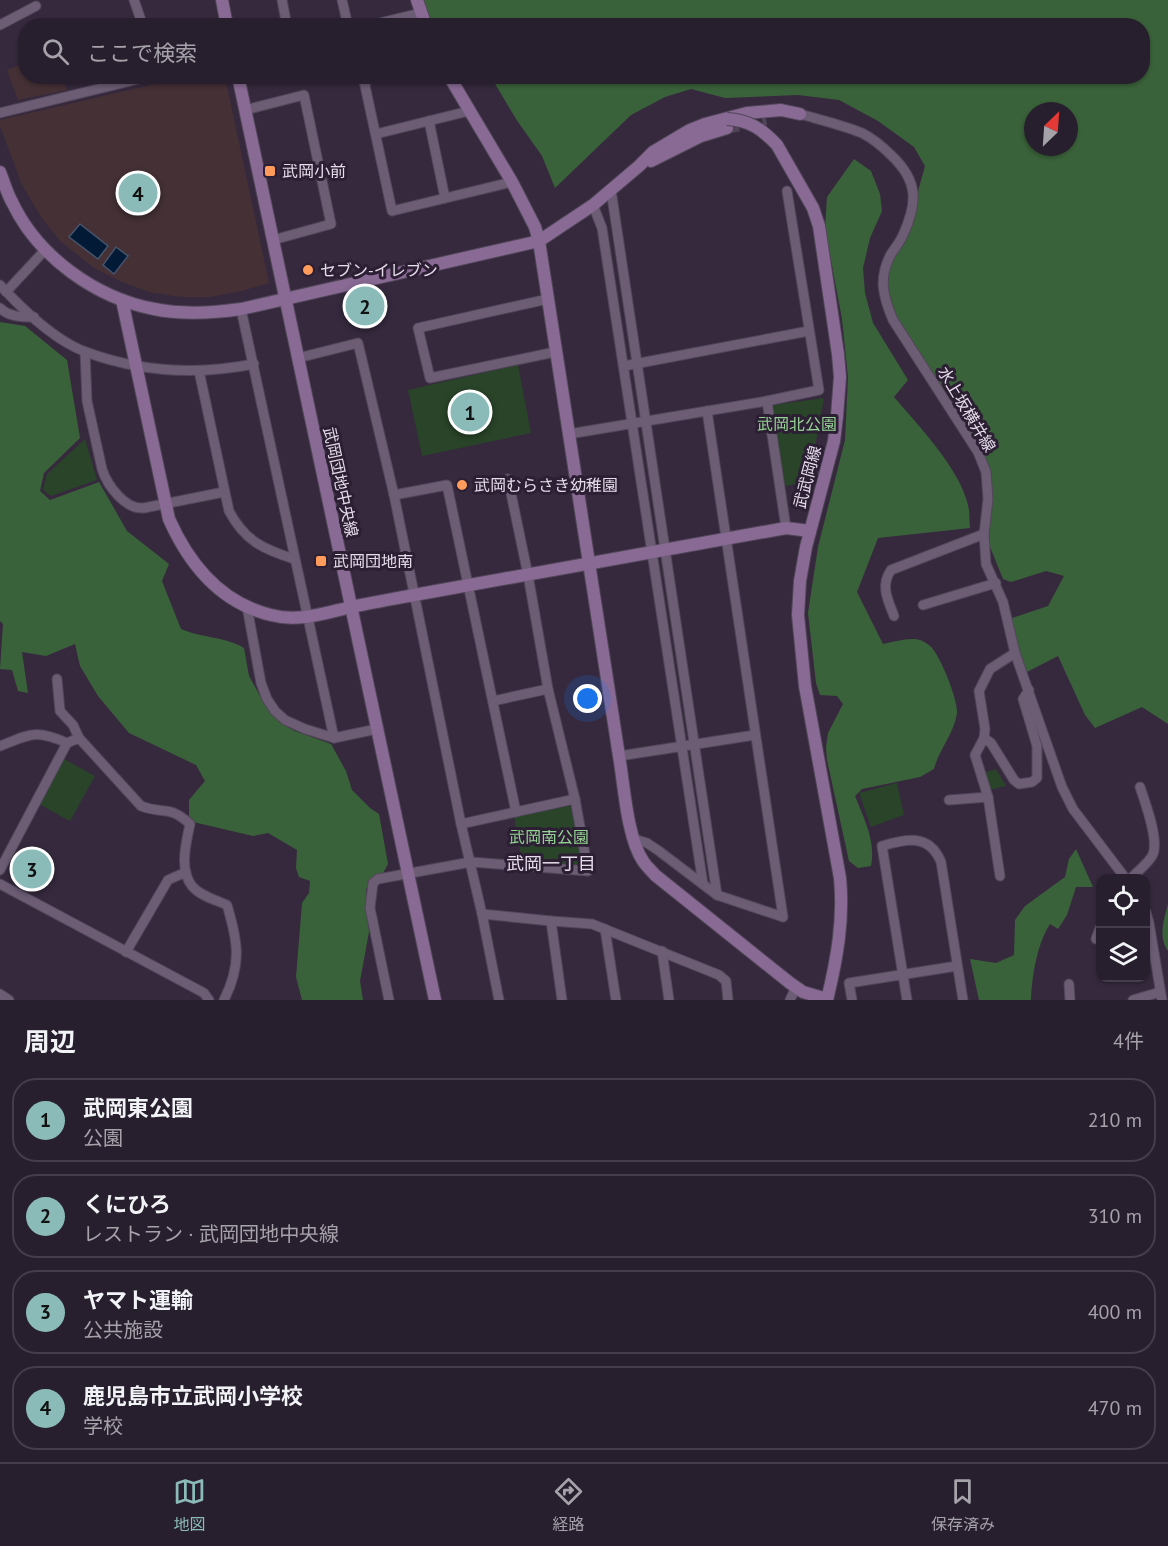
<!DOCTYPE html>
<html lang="ja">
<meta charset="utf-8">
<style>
:root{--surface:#281f2e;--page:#302736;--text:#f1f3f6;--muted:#a5a2aa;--line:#443d4a;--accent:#8bbbb9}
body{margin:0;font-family:"PT Sans","Noto Sans JP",sans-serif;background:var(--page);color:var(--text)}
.controls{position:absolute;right:18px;bottom:18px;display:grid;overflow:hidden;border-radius:12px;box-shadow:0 2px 4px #0004}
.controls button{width:54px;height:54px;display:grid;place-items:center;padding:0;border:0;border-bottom:2px solid var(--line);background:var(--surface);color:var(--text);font:30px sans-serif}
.compass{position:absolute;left:1024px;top:102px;width:54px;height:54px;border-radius:50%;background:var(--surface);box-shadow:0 2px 4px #0004;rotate:25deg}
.you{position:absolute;left:588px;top:699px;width:21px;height:21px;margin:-15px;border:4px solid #fff;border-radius:50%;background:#1a73e8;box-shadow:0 0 0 9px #1a73e833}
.badge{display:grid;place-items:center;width:39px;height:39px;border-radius:50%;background:var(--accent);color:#111;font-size:20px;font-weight:700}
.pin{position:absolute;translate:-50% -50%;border:3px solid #fff;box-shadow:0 2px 6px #0006}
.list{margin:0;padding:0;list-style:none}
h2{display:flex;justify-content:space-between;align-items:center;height:78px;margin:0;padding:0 24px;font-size:26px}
h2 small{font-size:20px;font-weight:400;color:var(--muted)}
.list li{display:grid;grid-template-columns:39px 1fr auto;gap:18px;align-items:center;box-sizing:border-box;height:84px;margin:0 12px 12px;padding:0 12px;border:2px solid var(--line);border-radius:24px}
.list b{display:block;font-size:22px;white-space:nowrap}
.list p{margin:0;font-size:20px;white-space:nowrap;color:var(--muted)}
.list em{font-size:20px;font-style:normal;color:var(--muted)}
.icon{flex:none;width:33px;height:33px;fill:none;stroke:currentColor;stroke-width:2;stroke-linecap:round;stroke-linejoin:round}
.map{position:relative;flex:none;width:1168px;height:1000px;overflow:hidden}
.search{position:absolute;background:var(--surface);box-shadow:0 2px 4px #0004;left:18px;right:18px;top:18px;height:66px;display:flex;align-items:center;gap:15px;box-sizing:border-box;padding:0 21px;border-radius:24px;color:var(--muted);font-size:22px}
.sheet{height:462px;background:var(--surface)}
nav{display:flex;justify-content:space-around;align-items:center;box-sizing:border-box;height:84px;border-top:2px solid var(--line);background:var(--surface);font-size:16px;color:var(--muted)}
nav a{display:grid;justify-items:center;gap:3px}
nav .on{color:var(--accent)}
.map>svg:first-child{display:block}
.education{fill:#443035}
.green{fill:#294429}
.forest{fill:#3a623a;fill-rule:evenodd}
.water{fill:#021a36;stroke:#46546c;stroke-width:1.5}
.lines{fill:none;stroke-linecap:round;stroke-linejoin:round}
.secondary-tunnel{stroke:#504458;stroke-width:12;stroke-dasharray:12 6;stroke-linecap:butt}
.street-casing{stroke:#514658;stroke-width:11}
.secondary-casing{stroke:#514658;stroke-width:14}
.street{stroke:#6c5d75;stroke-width:9}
.secondary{stroke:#896a95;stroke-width:12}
.secondary-bridge-casing{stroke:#514658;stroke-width:14;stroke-linecap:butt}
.secondary-bridge{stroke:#896a95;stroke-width:12}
.poi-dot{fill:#ff9b5b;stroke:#2c1f34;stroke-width:2}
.labels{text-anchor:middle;stroke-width:6;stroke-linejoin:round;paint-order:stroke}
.poi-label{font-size:16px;fill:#e5dcea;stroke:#2c1f34;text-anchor:start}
.street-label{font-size:16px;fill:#e5dcea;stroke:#2c1f34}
.park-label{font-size:16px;fill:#94d393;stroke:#2c1f34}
.neighbourhood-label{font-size:18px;fill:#e5dcea;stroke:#2c1f34}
</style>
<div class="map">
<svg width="1168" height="1000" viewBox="0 0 1168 1000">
<rect width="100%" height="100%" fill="#36293e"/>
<g class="education">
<polygon points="25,63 26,76 62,77 67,90 18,100 7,70"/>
<polygon points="185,77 225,77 269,283 242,291 210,297 180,297 149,292 122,282 94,268 60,241 41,217 22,185 0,126 0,120"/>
</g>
<g class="green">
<polygon points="518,365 531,433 422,456 408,390"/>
<polygon points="824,398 815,447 802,482 783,487 773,405"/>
<polygon points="85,439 97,480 51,496 43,490 47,474"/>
<polygon points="62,758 95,776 70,821 37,803"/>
<polygon points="996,769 1006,786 990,790 984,773"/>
<polygon points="897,783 904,815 871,827 859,793"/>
<polygon points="568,806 572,807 584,863 579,868 522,861 514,817"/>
</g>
<g class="forest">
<path d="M419,0H1168V724L1142,707L1095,728L1085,715L1058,656L1023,674L1006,620L1048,606L1064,576L1046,571L1011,582L1003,579L986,537L985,463L971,435L941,385L898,332L882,306V284L917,195L925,166L914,147L878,121L839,100L798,95L725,98L691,89L665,97L631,115L555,188L542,156L516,119L491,77L1142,76V26H430ZM1033,111H1069V147H1033Z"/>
<path d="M854,159L871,171L880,194L882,211L870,238L863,268L865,293L873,323L908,380L894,397C918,425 960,469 968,505C970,512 969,520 970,528L878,538L857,592L883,644C893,642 910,637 920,640C923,641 930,645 932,648C941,658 958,700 957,713C954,734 939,749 934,769L920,777L862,789L855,796C864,819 876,841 871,866L858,868L849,861L827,760L826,747L828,733L843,704L837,696L820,695L816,683L808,613L818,547L845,440L848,377L842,319L825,228L827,197Z"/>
<path d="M0,322L25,326L67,360L80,438L44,473L40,491L50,500L99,482L127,531L169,564L162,581L181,629C202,638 227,637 244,648L249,676L264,703L279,722L295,731L331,744L346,771L352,790L370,808L379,814L388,864L383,873L372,877L366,890L369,932L360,981L363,1000H302L296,977L302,903L309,893L310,881L299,877L296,868L297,850L268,833L253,836L189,821V800L205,781L196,765L129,733L98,696L80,666L75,644L46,656L22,652L28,693L18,691L12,670L0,669L3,624L0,621Z"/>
<path d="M1076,849L1093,887H1076L1067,915L1058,929L1050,924C1037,944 1032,976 1031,1000H979L970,959L996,963L1014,955L1015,920L1025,906L1065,877L1069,859Z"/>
<path d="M1168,904V951C1158,937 1164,919 1168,904Z"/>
</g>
<g class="water">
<polygon points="80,224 108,246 98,259 69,237"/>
<polygon points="116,247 128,256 114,274 103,265"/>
</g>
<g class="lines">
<polyline class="secondary-tunnel" points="727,128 766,119"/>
<g class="street-casing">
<g id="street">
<polyline points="134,0 143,26"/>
<polyline points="282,0 287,26"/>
<polyline points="342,0 348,26"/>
<polyline points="0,25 36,6"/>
<polyline points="367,26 421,13"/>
<polyline points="381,76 364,81 392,211 512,182"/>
<polyline points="245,110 304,95 331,224 273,240"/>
<polyline points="0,113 151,76"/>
<path d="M800,114C821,120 842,125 862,133C874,139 883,147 892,156C918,181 918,202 903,235C900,242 895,248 891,254C878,278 883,297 893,320L978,452L986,472L988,499L984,534L986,564L1003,602L1015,653L1062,787L1073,809L1126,879"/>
<polyline points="429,121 445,198"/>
<polyline points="376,134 469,111"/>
<polyline points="611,190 717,895"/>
<polyline points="593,205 602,228 703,884"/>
<path d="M0,285C22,309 56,341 86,352C140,372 198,375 254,364"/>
<polyline points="6,292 46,249"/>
<polyline points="548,299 418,328 430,378 555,352"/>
<path d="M0,308C9,317 22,317 34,317"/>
<polyline points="241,309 334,738"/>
<path d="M85,352L87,401L102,469C107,485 125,510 144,508L224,492"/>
<polyline points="298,358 358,343 394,495 461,824 482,914 551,921"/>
<polyline points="624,366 809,331"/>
<path d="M199,371L229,511C245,541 263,549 294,559"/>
<polyline points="767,401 786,528"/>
<polyline points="569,434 767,401 819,390 787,191"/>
<polyline points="394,495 447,485 516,812"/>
<polyline points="923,605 996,583"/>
<polyline points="247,607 261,683 267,699 275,711 285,720 305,729 334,738 377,729"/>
<path d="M894,616C888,600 880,586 891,570L984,534"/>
<polyline points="57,679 60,711 73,725 79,738"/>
<polyline points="493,701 548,689"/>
<polyline points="984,738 991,743 1014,780 1019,784 1032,782 1037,778 1037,746 1023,699 1029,690"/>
<path d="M0,746C31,734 35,729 67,743L79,738L141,806C164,815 168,804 190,824C186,843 179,870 192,886C200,896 216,900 227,905C238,942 242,964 224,1000"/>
<polyline points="619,756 755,735"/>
<polyline points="949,800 988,797"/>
<polyline points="461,824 575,799"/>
<polyline points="634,839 647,843 659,851 717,895 783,917 707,411"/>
<polyline points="0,870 67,743"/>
<polyline points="1000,876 988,797 975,755 984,738 985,729 979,691 990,669 1015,653"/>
<path d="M1130,879C1137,872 1150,862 1153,854C1159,839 1145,802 1140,787"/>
<polyline points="0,884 204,993 209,1000"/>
<polyline points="1146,912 1149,923 1162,1000"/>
<polyline points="482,914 499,1000"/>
<polyline points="605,929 616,1000"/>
<polyline points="1096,939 1100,928"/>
<polyline points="662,951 669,1000"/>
<polyline points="126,952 168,880 186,872"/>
<polyline points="1069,984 1070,1000"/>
<polyline points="0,994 9,1000"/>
<polyline points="389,1000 370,908 373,883 378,879 471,862 588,871 575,799 548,689 528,575 508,479"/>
<polyline points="562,1000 551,921 592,924 719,975 726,981 728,1000"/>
<polyline points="790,1000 796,987"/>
<polyline points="852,1000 849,983 957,966"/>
<path d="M907,1000L882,846C906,839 929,833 941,862L963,1000"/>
<polyline points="1133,1000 1160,992"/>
</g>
</g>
<g class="secondary-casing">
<g id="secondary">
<polyline points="222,0 227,26"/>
<polyline points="417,0 426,26"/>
<polyline points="238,76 435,1000"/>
<path d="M449,76L512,182L535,227L539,241L619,756C624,784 627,838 643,861C646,866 651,870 655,875L790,983L803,992L827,999"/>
<path d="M777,145L813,208L819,226L838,354L840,377L837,416L834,441L806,547L800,581L798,615L805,686L840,878C844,920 837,959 827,1000"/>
<polyline points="651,161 701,136 727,128"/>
<path d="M0,172C4,182 7,193 12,202C38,257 96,298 154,309C183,315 213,313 241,309L539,241L593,205L639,166L653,152L690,130L705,124L747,113L781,110L800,114"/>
<path d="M122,300L169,519C189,564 221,603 271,615C297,622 322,614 347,608C369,603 392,599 414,595C538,572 662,551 786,528L810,531"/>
</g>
</g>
<use href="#street" class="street"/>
<use href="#secondary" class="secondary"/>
<g class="secondary-bridge-casing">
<path id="secondary-bridge" d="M727,119C749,120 762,129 777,145"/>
</g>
<use href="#secondary-bridge" class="secondary-bridge"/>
</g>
<g class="poi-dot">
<rect x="264" y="165" width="12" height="12" rx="3"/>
<circle cx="308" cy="270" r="6"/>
<circle cx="462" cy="485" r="6"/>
<rect x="315" y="555" width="12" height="12" rx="3"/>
</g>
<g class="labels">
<g class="poi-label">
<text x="282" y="177">武岡小前</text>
<text x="320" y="276">セブン-イレブン</text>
<text x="474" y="491">武岡むらさき幼稚園</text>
<text x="333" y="567">武岡団地南</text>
</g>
<g class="street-label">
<text transform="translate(967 409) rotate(59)" y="6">水上坂横井線</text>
<text transform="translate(807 477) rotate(-75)" y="6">武武岡線</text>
<text transform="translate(341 482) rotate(78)" y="6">武岡団地中央線</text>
</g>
<g class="park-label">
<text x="797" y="430">武岡北公園</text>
<text x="549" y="843">武岡南公園</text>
</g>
<g class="neighbourhood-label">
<text x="551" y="870">武岡一丁目</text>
</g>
</g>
</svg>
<div class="controls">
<button><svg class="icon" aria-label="locate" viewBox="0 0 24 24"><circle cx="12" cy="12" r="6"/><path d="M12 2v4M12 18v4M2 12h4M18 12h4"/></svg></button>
<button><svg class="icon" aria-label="layers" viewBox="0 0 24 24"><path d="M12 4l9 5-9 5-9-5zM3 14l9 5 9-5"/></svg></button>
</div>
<svg class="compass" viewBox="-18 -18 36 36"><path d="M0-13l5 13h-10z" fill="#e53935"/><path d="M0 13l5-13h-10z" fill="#a5a2aa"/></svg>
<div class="you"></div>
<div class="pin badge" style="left:470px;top:412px">1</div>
<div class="pin badge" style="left:365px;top:306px">2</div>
<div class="pin badge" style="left:32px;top:869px">3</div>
<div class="pin badge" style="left:138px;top:193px">4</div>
<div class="search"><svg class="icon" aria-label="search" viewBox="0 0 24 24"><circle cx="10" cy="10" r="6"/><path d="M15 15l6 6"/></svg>ここで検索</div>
</div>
<section class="sheet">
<h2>周辺<small>4件</small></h2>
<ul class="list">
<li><span class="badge">1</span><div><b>武岡東公園</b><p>公園</p></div><em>210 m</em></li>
<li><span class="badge">2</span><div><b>くにひろ</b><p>レストラン · 武岡団地中央線</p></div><em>310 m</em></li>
<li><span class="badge">3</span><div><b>ヤマト運輸</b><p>公共施設</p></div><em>400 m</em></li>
<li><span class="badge">4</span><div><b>鹿児島市立武岡小学校</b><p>学校</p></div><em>470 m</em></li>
</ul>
</section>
<nav>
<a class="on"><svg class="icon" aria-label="map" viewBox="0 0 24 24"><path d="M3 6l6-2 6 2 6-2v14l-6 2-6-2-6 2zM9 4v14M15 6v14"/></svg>地図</a>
<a><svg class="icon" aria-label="directions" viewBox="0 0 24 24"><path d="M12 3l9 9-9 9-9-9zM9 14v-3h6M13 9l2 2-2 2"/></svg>経路</a>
<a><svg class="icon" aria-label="saved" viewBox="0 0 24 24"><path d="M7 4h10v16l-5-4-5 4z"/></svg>保存済み</a>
</nav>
